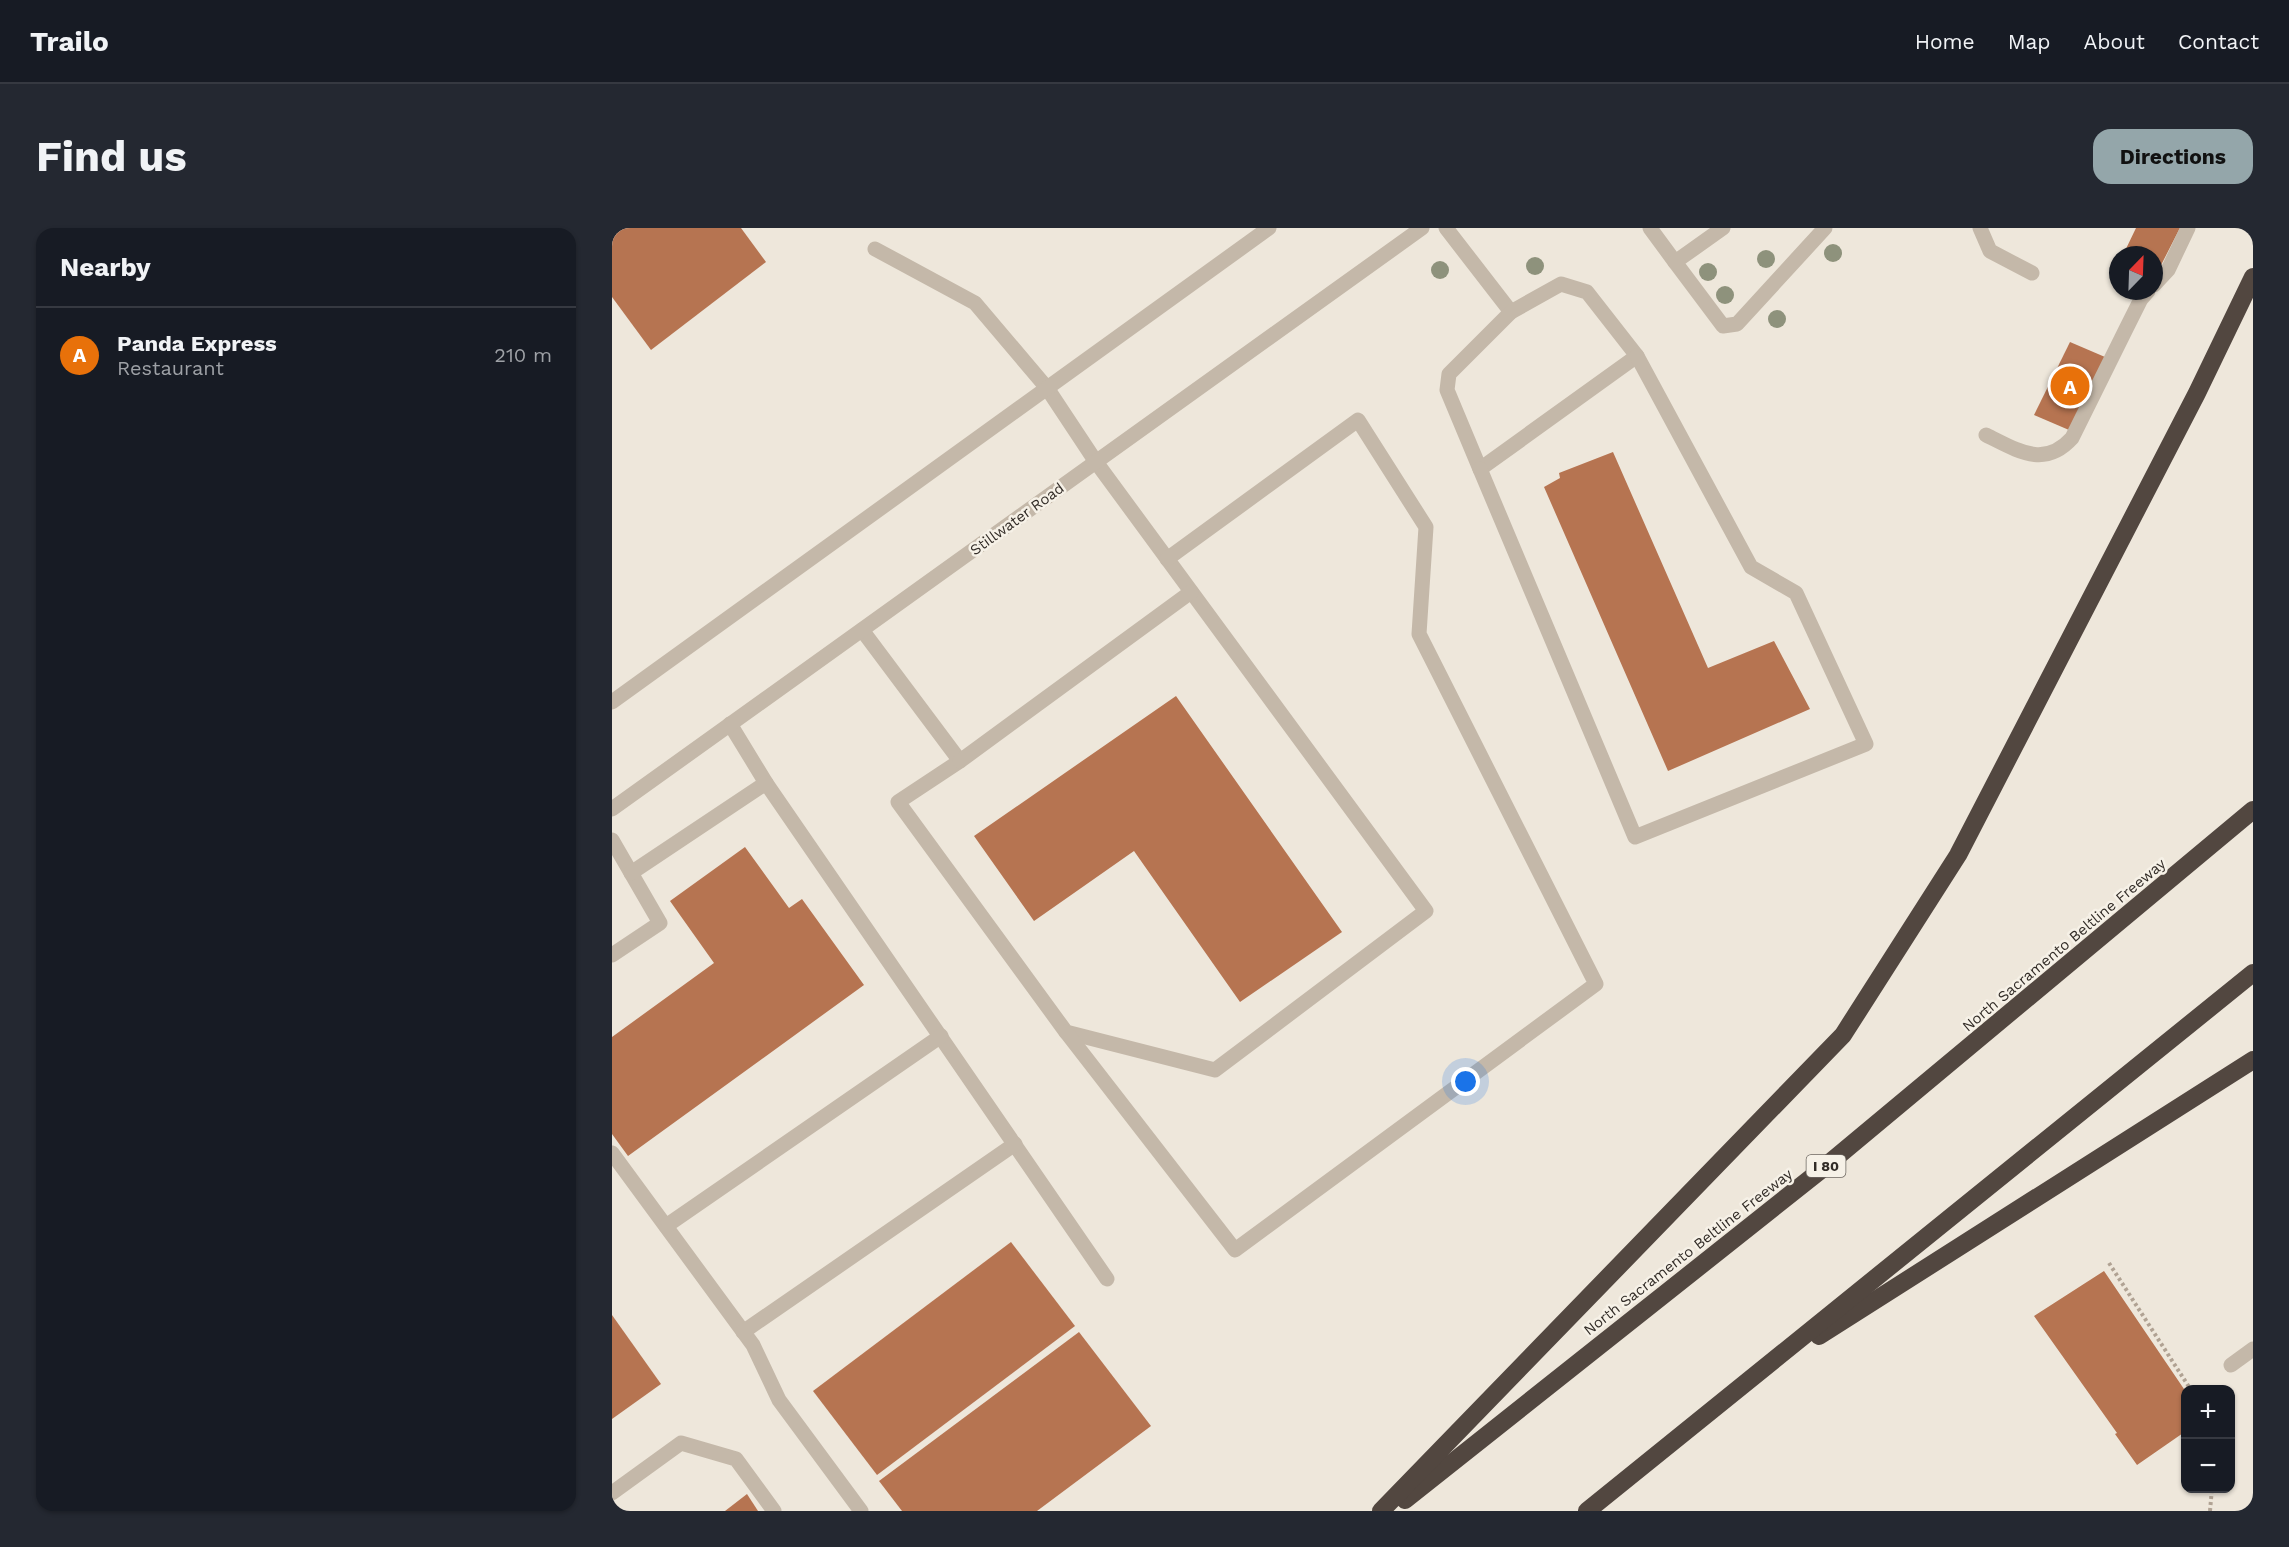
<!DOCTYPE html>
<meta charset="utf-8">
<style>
:root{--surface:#171b24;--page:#242831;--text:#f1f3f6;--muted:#9ea1a6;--line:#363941;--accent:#94a6aa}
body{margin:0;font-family:"Work Sans",sans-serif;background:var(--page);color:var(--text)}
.controls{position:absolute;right:18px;bottom:18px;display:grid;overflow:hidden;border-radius:12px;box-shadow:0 2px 4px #0004}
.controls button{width:54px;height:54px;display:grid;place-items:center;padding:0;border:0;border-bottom:2px solid var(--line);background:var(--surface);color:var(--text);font:30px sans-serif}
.compass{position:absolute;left:1497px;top:18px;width:54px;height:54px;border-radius:50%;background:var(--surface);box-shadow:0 2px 4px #0004;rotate:23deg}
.you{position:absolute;left:854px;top:854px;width:21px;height:21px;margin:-15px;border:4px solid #fff;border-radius:50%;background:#1a73e8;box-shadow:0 0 0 9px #1a73e833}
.badge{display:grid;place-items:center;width:39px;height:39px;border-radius:50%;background:var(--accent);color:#fff;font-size:20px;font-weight:700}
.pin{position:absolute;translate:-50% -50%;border:3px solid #fff;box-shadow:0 2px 6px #0006}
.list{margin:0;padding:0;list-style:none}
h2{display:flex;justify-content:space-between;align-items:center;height:78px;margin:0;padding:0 24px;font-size:26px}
h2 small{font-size:20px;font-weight:400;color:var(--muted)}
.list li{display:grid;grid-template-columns:39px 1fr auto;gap:18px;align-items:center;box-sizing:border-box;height:96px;padding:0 24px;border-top:2px solid var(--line)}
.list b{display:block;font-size:22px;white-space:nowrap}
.list p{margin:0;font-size:20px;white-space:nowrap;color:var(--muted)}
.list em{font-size:20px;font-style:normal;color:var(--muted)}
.map{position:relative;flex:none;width:1641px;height:1283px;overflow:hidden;border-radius:18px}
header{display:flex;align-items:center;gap:36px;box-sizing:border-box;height:84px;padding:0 30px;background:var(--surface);border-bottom:2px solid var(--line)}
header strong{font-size:28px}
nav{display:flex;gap:33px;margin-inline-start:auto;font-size:21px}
.intro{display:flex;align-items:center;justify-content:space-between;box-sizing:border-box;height:144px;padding:0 36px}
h1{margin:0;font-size:42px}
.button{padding:15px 27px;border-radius:18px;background:var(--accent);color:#111;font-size:21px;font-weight:700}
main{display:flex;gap:36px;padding:0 36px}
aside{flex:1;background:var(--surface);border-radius:18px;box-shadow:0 2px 4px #0004}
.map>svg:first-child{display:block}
.building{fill:#b67451}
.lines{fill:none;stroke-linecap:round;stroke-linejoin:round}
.path{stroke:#b0a293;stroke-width:4;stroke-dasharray:3 3;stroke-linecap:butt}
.minor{stroke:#c4b8a9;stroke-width:15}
.highway{stroke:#524740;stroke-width:18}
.tree{fill:#8e927c}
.labels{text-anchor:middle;stroke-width:5;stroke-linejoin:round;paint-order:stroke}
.shield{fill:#f6f1e7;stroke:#6d6761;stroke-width:1.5}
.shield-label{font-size:14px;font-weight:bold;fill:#322c27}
.street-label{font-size:15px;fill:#322c27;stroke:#f6f1e7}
</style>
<header>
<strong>Trailo</strong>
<nav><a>Home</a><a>Map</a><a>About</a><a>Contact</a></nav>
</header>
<div class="intro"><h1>Find us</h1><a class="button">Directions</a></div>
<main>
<aside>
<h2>Nearby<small></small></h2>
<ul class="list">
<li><span class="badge" style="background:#e8710a">A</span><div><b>Panda Express</b><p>Restaurant</p></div><em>210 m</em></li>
</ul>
</aside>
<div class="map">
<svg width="1641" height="1283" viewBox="0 0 1641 1283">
<rect width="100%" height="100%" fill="#eee7db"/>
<g class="building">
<polygon points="0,0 129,0 154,34 39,122 0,69"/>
<polygon points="1524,0 1568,0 1545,45 1542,43 1542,27 1511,27"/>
<polygon points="1458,114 1493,129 1457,202 1422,187"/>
<polygon points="1001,224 1096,440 1162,413 1198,481 1056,543 932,259 948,250 947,245"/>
<polygon points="564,468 730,704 628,774 522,623 422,693 362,608"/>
<polygon points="133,619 177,680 190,671 252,757 16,928 0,906 0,809 102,735 58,673"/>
<polygon points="399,1014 463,1098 265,1247 201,1163"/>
<polygon points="1492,1043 1574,1164 1574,1203 1525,1237 1503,1206 1505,1205 1422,1088"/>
<polygon points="0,1087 49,1156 0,1191"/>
<polygon points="467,1104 539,1198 425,1283 290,1283 267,1253"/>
<polygon points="135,1266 146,1283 113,1283"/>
</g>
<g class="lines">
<g class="path">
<polyline points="1497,1035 1579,1162"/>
<polyline points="1598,1283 1600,1260"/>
</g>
<g class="minor">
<polyline points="834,0 899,84"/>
<polyline points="1038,0 1063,34"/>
<polyline points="1111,0 1063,34 1111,98 1125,96 1213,0"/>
<polyline points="1368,0 1378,23 1420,45"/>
<polygon points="949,56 975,64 1025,128 868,241 835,162 837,146 899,84"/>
<polyline points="1542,57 1556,42 1576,0"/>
<path d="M1374,207C1405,222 1432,241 1460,210L1513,103L1529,71L1536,63"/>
<polyline points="868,241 1023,609 1254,516 1184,365 1139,339 1025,128"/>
<polyline points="250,402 348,533 286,574 454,804 603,842 814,683 484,234 435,160 363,75 263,21"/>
<polyline points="0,474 657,0"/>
<polyline points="118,496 154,555"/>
<polyline points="348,533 579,364"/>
<polyline points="0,581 810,0"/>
<polyline points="0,612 48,695 0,727"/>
<polyline points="19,645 154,555 495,1051"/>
<polyline points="454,804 623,1022 984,756 807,406 814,299 746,192 555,331"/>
<polyline points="0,925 141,1117 167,1172 249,1283"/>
<polyline points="54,998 329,808"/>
<polyline points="131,1104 403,916"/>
<polyline points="1619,1137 1641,1121"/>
<polyline points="0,1265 69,1215 124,1231 162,1283"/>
</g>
<g class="highway">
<polyline points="1207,1108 1641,832"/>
<polyline points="793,1272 1209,942 1641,582"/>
<polyline points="769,1283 1231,807 1346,627 1585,165 1641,49"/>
<polyline points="975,1283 1641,745"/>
</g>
</g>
<g class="tree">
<circle cx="1221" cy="25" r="9"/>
<circle cx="1154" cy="31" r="9"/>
<circle cx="923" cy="38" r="9"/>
<circle cx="828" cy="42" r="9"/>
<circle cx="1096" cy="44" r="9"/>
<circle cx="1113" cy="67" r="9"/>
<circle cx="1165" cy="91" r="9"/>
</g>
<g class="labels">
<rect class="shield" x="1194.5" y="927" width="39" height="22" rx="4.5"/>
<g class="shield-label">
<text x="1214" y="943">I 80</text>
</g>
<g class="street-label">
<text transform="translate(405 291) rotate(-36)" y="5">Stillwater Road</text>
<text transform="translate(1452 717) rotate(-40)" y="5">North Sacramento Beltline Freeway</text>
<text transform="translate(1076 1024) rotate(-38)" y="5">North Sacramento Beltline Freeway</text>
</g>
</g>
</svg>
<div class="controls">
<button>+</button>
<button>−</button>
</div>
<svg class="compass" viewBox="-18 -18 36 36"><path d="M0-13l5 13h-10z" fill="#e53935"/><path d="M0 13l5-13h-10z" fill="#9ea1a6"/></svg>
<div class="you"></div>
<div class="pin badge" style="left:1458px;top:158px;background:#e8710a">A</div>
</div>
</main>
